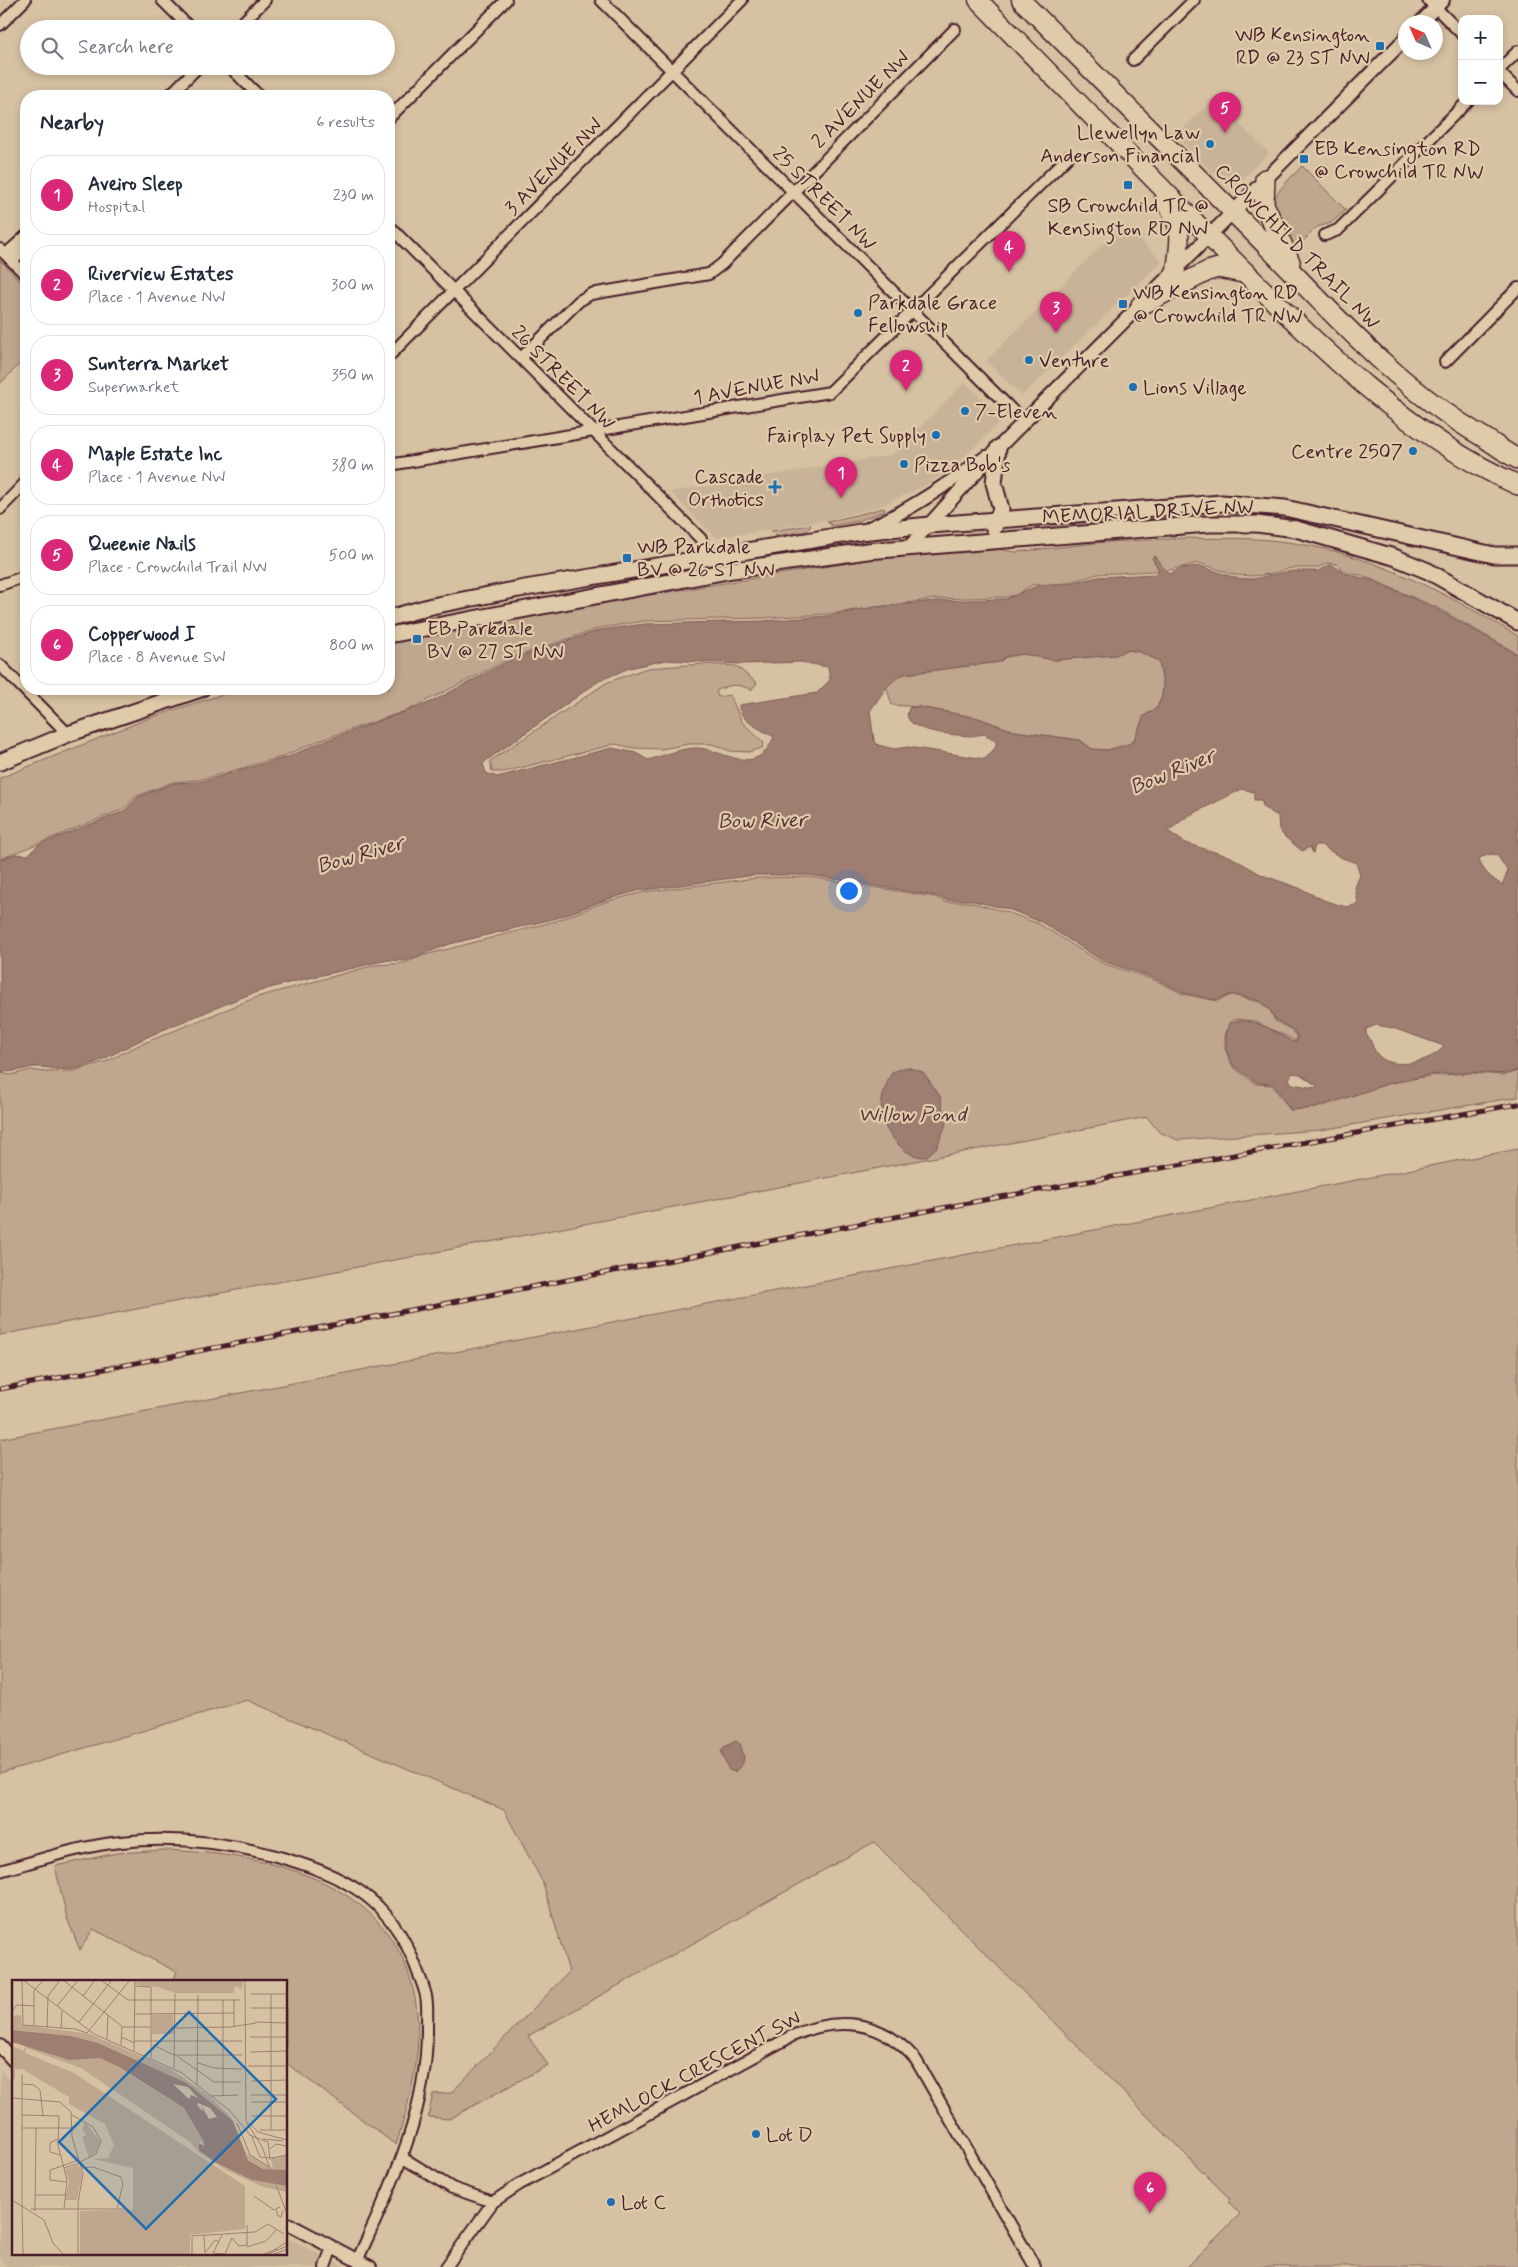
<!DOCTYPE html>
<meta charset="utf-8">
<style>
:root{--surface:#fff;--page:#f2f2f3;--text:#1f2937;--muted:#747a83;--line:#e0e1e3;--accent:#db2777}
body{margin:0;font-family:Mynerve,sans-serif;background:var(--page);color:var(--text)}
.controls{position:absolute;right:15px;top:15px;display:grid;overflow:hidden;border-radius:10px;box-shadow:0 2px 8px #0003}
.controls button{width:45px;height:45px;display:grid;place-items:center;padding:0;border:0;border-bottom:1px solid var(--line);background:var(--surface);color:var(--text);font:25px sans-serif}
.compass{position:absolute;left:1398px;top:15px;width:45px;height:45px;border-radius:50%;background:var(--surface);box-shadow:0 2px 8px #0003;rotate:315deg}
.you{position:absolute;left:848px;top:890px;width:18px;height:18px;margin:-12px;border:4px solid #fff;border-radius:50%;background:#1a73e8;box-shadow:0 0 0 8px #1a73e833}
.badge{display:grid;place-items:center;width:32px;height:32px;border-radius:50%;background:var(--accent);color:#fff;font-size:16px;font-weight:700}
.pin{position:absolute;translate:-50% -41px;filter:drop-shadow(0 1px 2px #0008)}
.pin::after{content:'';position:absolute;top:26px;width:18px;height:15px;background:inherit;clip-path:polygon(0 0,100% 0,50% 100%)}
.list{margin:0;padding:0;list-style:none}
h2{display:flex;justify-content:space-between;align-items:center;height:65px;margin:0;padding:0 20px;font-size:21px}
h2 small{font-size:16px;font-weight:400;color:var(--muted)}
.list li{display:grid;grid-template-columns:32px 1fr auto;gap:15px;align-items:center;box-sizing:border-box;height:80px;margin:0 10px 10px;padding:0 10px;border:1px solid var(--line);border-radius:20px}
.list b{display:block;font-size:19px;white-space:nowrap}
.list p{margin:0;font-size:16px;white-space:nowrap;color:var(--muted)}
.list em{font-size:16px;font-style:normal;color:var(--muted)}
.icon{flex:none;width:28px;height:28px;fill:none;stroke:currentColor;stroke-width:2;stroke-linecap:round;stroke-linejoin:round}
.map{position:relative;flex:none;width:1518px;height:2267px;overflow:hidden}
.search{position:absolute;background:var(--surface);box-shadow:0 2px 8px #0003;left:20px;top:20px;width:375px;height:55px;display:flex;align-items:center;gap:12px;box-sizing:border-box;padding:0 18px;border-radius:28px;color:var(--muted);font-size:19px}
.panel{position:absolute;background:var(--surface);box-shadow:0 2px 8px #0003;left:20px;top:90px;width:375px;height:605px;border-radius:20px}
.map>svg:first-child{display:block}
.built{fill:#c9b398}
.green{fill:#bfa68e;stroke:#84625c}
.water{fill:#9d7e71;stroke:#7c5855;fill-rule:evenodd}
.lines{fill:none;stroke-linecap:round;stroke-linejoin:round}
.minor-casing{stroke:#4a1f2b;stroke-width:14}
.tertiary-casing{stroke:#4a1f2b;stroke-width:16}
.secondary-casing{stroke:#4a1f2b;stroke-width:19}
.trunk-casing{stroke:#4a1f2b;stroke-width:21}
.motorway-casing{stroke:#4a1f2b;stroke-width:22}
.minor{stroke:#dfcbaa;stroke-width:10}
.tertiary{stroke:#dfcbaa;stroke-width:12}
.secondary{stroke:#dfcbaa;stroke-width:15}
.trunk{stroke:#dfcbaa;stroke-width:18}
.motorway{stroke:#dfcbaa;stroke-width:19}
.rail-casing{stroke:#4a1f2b;stroke-width:5}
.rail{stroke:#dfcbaa;stroke-width:3;stroke-dasharray:9;stroke-linecap:butt}
.poi-dot{fill:#1f6fb2;stroke:#dfcbaa;stroke-width:2}
.labels{text-anchor:middle;stroke-width:4.5;stroke-linejoin:round;paint-order:stroke}
.poi-label{font-size:20px;fill:#4a1f2b;stroke:#dfcbaa;text-anchor:start}
.street-label{font-size:20px;fill:#4a1f2b;stroke:#dfcbaa}
.water-label{font-size:21px;font-style:italic;fill:#5b3239;stroke:#dfcbaa}
.inset-road{fill:none;stroke:#9e8072;stroke-width:1}
.view{fill:#1f6fb2;fill-opacity:0.15;stroke:#1f6fb2;stroke-width:2.5}
.inset-edge{fill:none;stroke:#4a1f2b;stroke-width:2.5}
</style>
<div class="map">
<svg width="1518" height="2267" viewBox="0 0 1518 2267">
<rect width="100%" height="100%" fill="#d6c1a2"/>
<filter id="ink" filterUnits="userSpaceOnUse"><feTurbulence type="fractalNoise" baseFrequency=".02" numOctaves="2"/><feDisplacementMap in="SourceGraphic" scale="10" xChannelSelector="R" yChannelSelector="G"/><feConvolveMatrix kernelMatrix="1 2 1 2 8 2 1 2 1" color-interpolation-filters="sRGB"/></filter>
<g filter="url(#ink)">
<g class="built">
<polygon points="1213,98 1269,153 1239,183 1217,177 1176,136"/>
<polygon points="1123,224 1162,261 1022,396 986,361"/>
<polygon points="965,382 999,417 1000,422 964,457 930,483 881,506 831,519 717,538 670,492 892,455"/>
<polygon points="0,2071 14,2084 14,2253 286,2253 286,2237 344,2267 8,2267 0,2259"/>
</g>
<g class="green">
<path d="M1302,166L1346,210L1331,223L1317,227L1297,247C1258,209 1269,200 1302,166Z"/>
<polygon points="0,260 26,287 26,357 0,384"/>
<polygon points="884,508 885,511 858,521 833,526 827,522"/>
<polygon points="1213,515 1299,521 1299,527 1027,532 1028,526"/>
<polygon points="811,525 807,531 776,536 771,531"/>
<path d="M1184,538C1215,539 1248,537 1279,541C1366,550 1444,592 1518,636V654L1436,607L1361,575L1347,573L1336,564L1327,563L1317,568H1291L1271,574L1252,576L1235,575L1199,563L1170,570L1098,574L1066,583L1032,585L1016,595L1005,597L935,599L827,614L764,618L644,621L600,628L512,658L408,710L318,741L282,757L199,780L173,782L137,796L123,809L0,859V778L149,718L239,689H389V644L422,636L594,604L892,556L998,549L1016,552L1105,542Z"/>
<polygon points="1127,650 1140,652 1159,661 1163,685 1162,696 1157,708 1144,716 1134,740 1129,744 1108,750 1092,749 1080,740 1014,731 978,718 920,707 892,705 886,686 893,679 904,674 1000,662 1005,657 1023,654 1054,660 1111,655"/>
<path d="M704,664L736,666L757,683L751,690C739,683 729,684 716,691L718,697L730,695L742,722L764,743L762,748L749,752L730,751L712,744H689L661,749L634,748L615,744L504,772H492L490,761L606,683L647,668Z"/>
<polygon points="810,877 935,897 946,902 969,902 1007,912 1039,924 1102,963 1155,980 1183,994 1217,1001 1232,995 1259,1002 1270,1010 1275,1021 1292,1030 1297,1037 1296,1041 1254,1021 1235,1019 1229,1023 1225,1036 1225,1049 1233,1067 1256,1084 1272,1085 1290,1110 1316,1108 1387,1084 1428,1076 1471,1073 1505,1075 1518,1071 1518,1097 1321,1130 1178,1140 1159,1132 1147,1117 0,1335 0,1073 11,1075 30,1070 46,1072 74,1071 107,1061 139,1045 257,997 375,965 405,963 421,956 556,921 605,902 644,892 756,878"/>
<polygon points="1518,1149 1518,2267 1187,2267 1240,2214 1228,2201 1230,2199 874,1842 528,2036 548,2065 449,2119 428,2117 433,2094 451,2093 569,1972 543,1883 504,1810 247,1700 0,1773 0,1439"/>
<path d="M163,1850C271,1854 403,1881 417,2012C422,2056 409,2104 396,2145L286,2063V1981H173L177,1972L93,1929L80,1950L67,1918L55,1866L117,1853Z"/>
</g>
<g class="water">
<path d="M1154,556L1169,574L1182,568L1200,566L1236,578L1253,579L1292,571H1318L1328,565L1334,566L1346,574L1371,580L1435,608L1518,655V1070L1505,1074L1471,1072L1428,1075L1387,1084L1316,1108L1291,1110L1273,1084L1257,1083L1234,1066L1226,1050V1036L1229,1024C1246,1013 1276,1032 1291,1041L1297,1042L1298,1037L1292,1029L1276,1020L1270,1010L1260,1001L1232,994L1216,1000L1184,993L1154,978L1103,961L1041,922L1008,909L969,900H947L936,896L811,875H755L637,891L605,900L557,918L450,944L405,961L389,960L374,963C328,975 279,982 235,1000C203,1014 169,1026 137,1042C116,1052 98,1064 75,1069C63,1071 52,1068 41,1067C26,1066 16,1074 0,1071V860L15,854L28,855L38,845L124,811L138,797L174,783L199,782L288,757L319,743L431,702L513,659L600,630L644,624L763,621L827,616L875,607L936,601L1006,599L1037,586L1066,584L1098,577L1156,574L1159,570L1152,558ZM1127,650L1140,652L1159,661L1163,685L1162,696L1157,708L1144,716L1134,740L1129,744L1108,750L1092,749L1080,740L1014,731L978,718L920,707H910C894,732 957,735 970,736C975,736 980,734 986,734L987,737L996,740V747L985,759L908,747L894,749L878,745L874,741L870,711C881,696 887,682 904,674L1000,662L1005,657L1023,654L1054,660L1116,655ZM666,660L742,664L801,662L828,667L830,680L817,693L739,705C739,722 762,729 774,737C754,782 722,746 693,748C679,749 663,756 648,760L636,753L612,748L497,777L486,773L483,764L487,760L599,681L629,668ZM1242,789L1254,792V800H1261L1264,808L1278,816L1279,829L1284,836L1302,851L1310,847L1313,853L1315,845H1321L1340,857L1356,863L1360,875L1355,888L1358,902L1355,905L1346,907L1326,901L1299,888L1262,875L1231,857L1185,843L1168,831L1188,816ZM1491,854L1497,855L1508,871L1502,885C1492,879 1481,870 1479,858ZM1376,1025L1393,1028L1444,1046C1433,1062 1391,1072 1377,1054C1372,1048 1372,1040 1366,1034V1029ZM1292,1073L1300,1074L1317,1086L1315,1088L1292,1084L1289,1079Z"/>
<path d="M907,1067L923,1072L940,1096L946,1124L937,1147L926,1157C914,1157 907,1153 899,1145C875,1121 878,1101 892,1072Z"/>
<polygon points="736,1741 741,1745 741,1752 744,1756 743,1763 735,1772 729,1770 721,1753 724,1747"/>
</g>
<g class="lines">
<g class="minor-casing">
<g id="minor">
<polyline points="162,0 191,29"/>
<polyline points="601,0 1024,422"/>
<polyline points="1428,0 1462,34"/>
<polyline points="0,25 25,0"/>
<polyline points="236,29 265,0"/>
<polyline points="1133,60 1194,0"/>
<polyline points="229,66 259,96"/>
<polyline points="1499,70 1518,51"/>
<polyline points="1499,72 1518,91"/>
<polyline points="169,96 199,66"/>
<polyline points="389,118 506,0"/>
<polyline points="389,226 701,539 705,558"/>
<polyline points="1325,235 1338,230 1468,101"/>
<polyline points="0,249 26,275"/>
<polyline points="6,254 26,236"/>
<polyline points="12,261 26,247"/>
<polyline points="389,356 742,0"/>
<polyline points="521,358 579,301 591,294 709,274 722,264 955,29"/>
<polyline points="1445,362 1518,288"/>
<polyline points="389,465 830,392 1068,157"/>
<polyline points="0,509 26,482"/>
<polyline points="0,585 26,576"/>
<polyline points="0,665 68,734"/>
<path d="M0,1871C40,1860 80,1846 121,1842C175,1836 224,1842 276,1856C343,1875 390,1897 416,1967C419,1976 424,1986 426,1996C428,2006 427,2017 427,2027C428,2112 391,2186 357,2261"/>
<polyline points="403,2158 452,2188 493,2202"/>
<polyline points="325,2267 332,2247"/>
<path d="M446,2267L493,2202L520,2184L792,2036C837,2016 882,2019 916,2060L1035,2267"/>
</g>
</g>
<g class="tertiary-casing">
<g id="tertiary">
<polyline points="1421,22 1443,0"/>
<path d="M869,528C911,510 948,483 986,457"/>
<polyline points="909,547 998,448 1406,38"/>
<polyline points="0,2046 14,2061"/>
<polyline points="286,2223 370,2267"/>
</g>
</g>
<g class="secondary-casing">
<g id="secondary">
<polyline points="994,528 1001,509 994,483 998,448"/>
<polyline points="389,618 432,606 519,589 860,532 930,525 1222,503 1285,508 1494,555 1518,555"/>
<polyline points="389,635 733,570 867,551 1208,524 1257,524 1296,529 1394,557 1428,571 1518,622"/>
<polyline points="0,762 68,734 201,689"/>
</g>
</g>
<g class="trunk-casing">
<g id="trunk">
<polyline points="978,0 1209,236"/>
<polyline points="1021,0 1233,212"/>
<path d="M1164,200C1183,227 1181,238 1176,269"/>
</g>
</g>
<g class="motorway-casing">
<g id="motorway">
<polyline points="1265,179 1264,204 1290,262"/>
<path d="M1233,212C1313,290 1385,380 1483,437C1495,444 1505,453 1518,459"/>
<path d="M1209,236C1300,327 1399,433 1518,485"/>
<polyline points="1141,305 1208,271 1218,268 1248,274"/>
</g>
</g>
<use href="#minor" class="minor"/>
<use href="#tertiary" class="tertiary"/>
<use href="#secondary" class="secondary"/>
<use href="#trunk" class="trunk"/>
<use href="#motorway" class="motorway"/>
<g class="rail-casing">
<polyline id="rail" points="0,1389 984,1200 1518,1104"/>
</g>
<use href="#rail" class="rail"/>
</g>
</g>
<g class="poi-dot">
<rect x="1375" y="41" width="10" height="10" rx="2.5"/>
<circle cx="1210" cy="144" r="5"/>
<rect x="1299" y="154" width="10" height="10" rx="2.5"/>
<rect x="1123" y="180" width="10" height="10" rx="2.5"/>
<rect x="1118" y="299" width="10" height="10" rx="2.5"/>
<circle cx="858" cy="313" r="5"/>
<circle cx="1029" cy="360" r="5"/>
<circle cx="1133" cy="387" r="5"/>
<circle cx="965" cy="411" r="5"/>
<circle cx="936" cy="435" r="5"/>
<circle cx="1413" cy="451" r="5"/>
<circle cx="904" cy="464" r="5"/>
<path d="M772.5 479.5h5v5h5v5h-5v5h-5v-5h-5v-5h5z"/>
<rect x="622" y="553" width="10" height="10" rx="2.5"/>
<rect x="412" y="634" width="10" height="10" rx="2.5"/>
<circle cx="756" cy="2134" r="5"/>
<circle cx="611" cy="2202" r="5"/>
</g>
<g class="labels">
<g class="poi-label">
<text x="1370" y="41" text-anchor="end">WB Kensington<tspan x="1370" dy="23">RD @ 23 ST NW</tspan></text>
<text x="1200" y="139" text-anchor="end">Llewellyn Law<tspan x="1200" dy="23">Anderson Financial</tspan></text>
<text x="1314" y="155">EB Kensington RD<tspan x="1314" dy="23">@ Crowchild TR NW</tspan></text>
<text x="1128" y="212" text-anchor="middle">SB Crowchild TR @<tspan x="1128" dy="23">Kensington RD NW</tspan></text>
<text x="1133" y="299">WB Kensington RD<tspan x="1133" dy="23">@ Crowchild TR NW</tspan></text>
<text x="868" y="309">Parkdale Grace<tspan x="868" dy="23">Fellowship</tspan></text>
<text x="1039" y="367">Venture</text>
<text x="1143" y="394">Lions Village</text>
<text x="975" y="418">7-Eleven</text>
<text x="926" y="442" text-anchor="end">Fairplay Pet Supply</text>
<text x="1403" y="458" text-anchor="end">Centre 2507</text>
<text x="914" y="471">Pizza Bob's</text>
<text x="764" y="483" text-anchor="end">Cascade<tspan x="764" dy="23">Orthotics</tspan></text>
<text x="637" y="553">WB Parkdale<tspan x="637" dy="23">BV @ 26 ST NW</tspan></text>
<text x="427" y="635">EB Parkdale<tspan x="427" dy="23">BV @ 27 ST NW</tspan></text>
<text x="766" y="2141">Lot D</text>
<text x="621" y="2209">Lot C</text>
</g>
<g class="street-label">
<text transform="translate(860 99) rotate(-45)" y="7">2 AVENUE NW</text>
<text transform="translate(553 166) rotate(-45)" y="7">3 AVENUE NW</text>
<text transform="translate(825 198) rotate(45)" y="7">25 STREET NW</text>
<text transform="translate(1298 246) rotate(45)" y="7">CROWCHILD TRAIL NW</text>
<text transform="translate(564 377) rotate(45)" y="7">26 STREET NW</text>
<text transform="translate(756 386) rotate(-10)" y="7">1 AVENUE NW</text>
<text transform="translate(1148 511) rotate(-3)" y="7">MEMORIAL DRIVE NW</text>
<text transform="translate(694 2071) rotate(-28)" y="7">HEMLOCK CRESCENT SW</text>
</g>
<g class="water-label">
<text transform="translate(1172 771) rotate(-22)" y="7">Bow River</text>
<text transform="translate(762 820) rotate(-1)" y="7">Bow River</text>
<text transform="translate(360 854) rotate(-16)" y="7">Bow River</text>
<text x="912" y="1121">Willow Pond</text>
</g>
</g>
<g transform="translate(12 1980)">
<rect width="275" height="275" fill="#d6c1a2"/>
<path d="M124,0H231L230,9L223,6L222,13H163L147,7L125,5ZM9,35L10,45L78,54L160,90L196,115L219,137L235,174L261,188L259,179L275,175V190L251,189L236,179L221,141L175,103L86,63L59,56L0,50V36ZM140,35L161,34L162,54H140ZM0,66L11,71L14,66L57,80L72,76L88,78L101,84L173,129L192,162V166L189,161L187,164L189,171L240,200L275,206V212L251,207L214,190L188,173L178,162L69,88L14,68L13,73L62,93L233,206V249L178,255V275H68V231L121,230V188L81,179L96,178L102,165L93,144L57,124V117L10,89H3V99L0,100ZM73,142L88,161L85,171L77,178L70,157L74,155L70,149ZM67,185L70,195L65,220H53L57,201L53,189Z" fill="#bfa68e"/>
<path d="M0,50L59,56L86,63L175,103L221,141L236,180L251,189L275,190V206L240,200L203,182L187,170V163L192,166V162L172,128L107,87L88,78L57,80L0,62ZM161,104L176,107L186,118L179,115L177,119ZM186,123L198,128L205,137L197,139L189,125L191,132L185,125Z" fill="#9d7e71" fill-rule="evenodd"/>
<path class="inset-road" d="M10,0L11,45L63,49L75,53L118,0M11,0L82,54L170,93L218,131L239,156M51,0L111,47H139M89,0L116,20H228M194,0H219M233,0L234,141L250,167L275,234M123,6L139,7V78M239,14H275M71,16L83,0M211,20V115M222,20V46M45,26L66,0M239,28H275M0,31L5,25L22,26M123,34L222,33M67,42L100,0M243,42L275,43M22,46V11L31,0M35,48L36,16L48,0M163,48L219,47L244,43M49,49L50,31M109,57L123,63M238,57H275M95,59L96,35M123,61H230M109,65L110,47M141,65L162,75H230M122,71L123,0M238,72L275,71M165,76L202,102H229M186,83L202,88L230,89M236,86H275M162,89L163,14M239,101L275,100M11,104L22,105L28,110L31,135M185,105L186,15M239,115H275M199,116L226,115M0,118L48,122L59,132L60,157L71,194L66,223V275M239,122H275M10,135L47,136L46,165L55,200L52,229M60,135L81,147L89,161L84,174L68,182M239,136H275M225,143L238,175M237,143L246,152L275,160M10,148H59M248,150H275M259,150V14M237,155L256,162L258,180M240,157L248,177L262,178M46,159L38,163V172L48,175M251,159L271,161M258,169L264,164L275,166M237,174L257,187M260,178L275,175M52,188L68,183M70,188L81,187L109,197L111,204L105,229M55,202L38,200V190L67,180M24,215H53M242,216L262,230L268,227M0,220L32,240L41,263L52,275M10,226V94M10,226L11,275M19,229H114M265,230V235L269,237L271,230M23,231L24,148M210,255L201,273L213,274L220,258L227,266L235,265M192,256L193,273M235,266V245M235,267L254,261L265,249M262,270L275,262M193,273L203,260L207,262M180,275V256L243,252L256,244L272,254M249,275L265,269M254,275L275,266M260,275L275,269"/>
<path class="view" d="M177,32L264,119L134,249L47,162Z"/>
<rect width="275" height="275" class="inset-edge"/>
</g>
</svg>
<div class="controls">
<button>+</button>
<button>−</button>
</div>
<svg class="compass" viewBox="-18 -18 36 36"><path d="M0-13l5 13h-10z" fill="#e53935"/><path d="M0 13l5-13h-10z" fill="#747a83"/></svg>
<div class="you"></div>
<div class="pin badge" style="left:841px;top:498px">1</div>
<div class="pin badge" style="left:906px;top:391px">2</div>
<div class="pin badge" style="left:1056px;top:333px">3</div>
<div class="pin badge" style="left:1009px;top:272px">4</div>
<div class="pin badge" style="left:1225px;top:133px">5</div>
<div class="pin badge" style="left:1150px;top:2213px">6</div>
<div class="search"><svg class="icon" aria-label="search" viewBox="0 0 24 24"><circle cx="10" cy="10" r="6"/><path d="M15 15l6 6"/></svg>Search here</div>
<section class="panel">
<h2>Nearby<small>6 results</small></h2>
<ul class="list">
<li><span class="badge">1</span><div><b>Aveiro Sleep</b><p>Hospital</p></div><em>230 m</em></li>
<li><span class="badge">2</span><div><b>Riverview Estates</b><p>Place · 1 Avenue NW</p></div><em>300 m</em></li>
<li><span class="badge">3</span><div><b>Sunterra Market</b><p>Supermarket</p></div><em>350 m</em></li>
<li><span class="badge">4</span><div><b>Maple Estate Inc</b><p>Place · 1 Avenue NW</p></div><em>380 m</em></li>
<li><span class="badge">5</span><div><b>Queenie Nails</b><p>Place · Crowchild Trail NW</p></div><em>500 m</em></li>
<li><span class="badge">6</span><div><b>Copperwood I</b><p>Place · 8 Avenue SW</p></div><em>800 m</em></li>
</ul>
</section>
</div>
